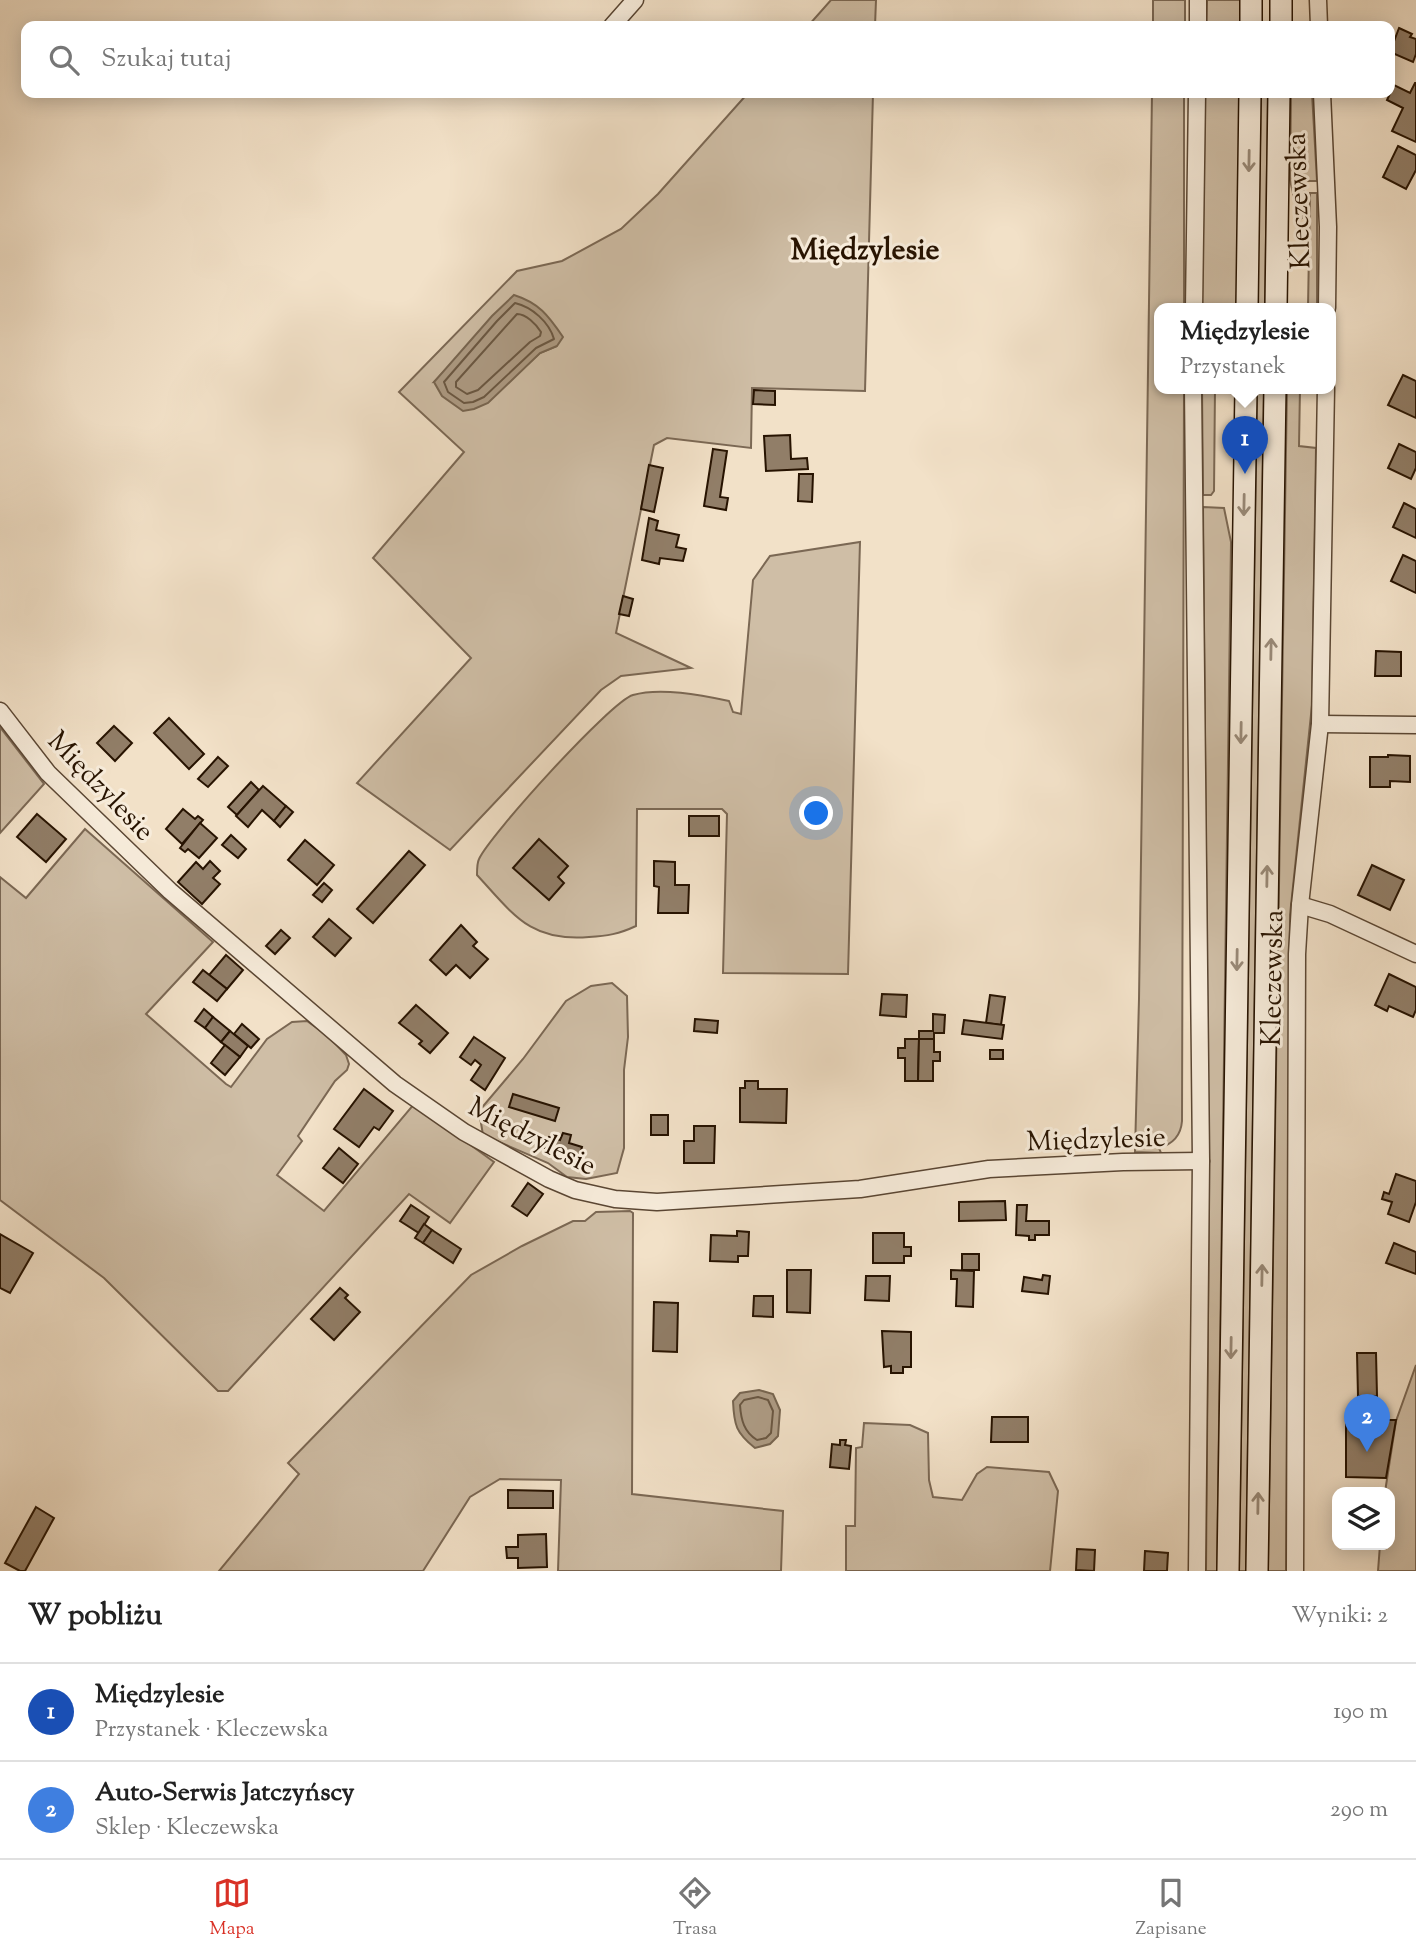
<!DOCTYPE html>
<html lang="pl">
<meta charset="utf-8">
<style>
:root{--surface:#fff;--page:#f6f6f6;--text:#222;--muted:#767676;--line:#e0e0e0;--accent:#d93025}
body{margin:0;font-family:"Sorts Mill Goudy",serif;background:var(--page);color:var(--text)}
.controls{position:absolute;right:21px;bottom:21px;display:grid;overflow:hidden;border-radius:14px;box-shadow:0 4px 18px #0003}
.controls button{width:63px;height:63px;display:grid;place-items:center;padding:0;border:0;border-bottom:2px solid var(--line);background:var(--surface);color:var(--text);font:35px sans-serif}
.you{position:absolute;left:817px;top:814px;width:24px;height:24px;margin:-18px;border:5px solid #fff;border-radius:50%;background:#1a73e8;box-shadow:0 0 0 10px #1a73e833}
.badge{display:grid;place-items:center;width:46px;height:46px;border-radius:50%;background:var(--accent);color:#fff;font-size:23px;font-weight:700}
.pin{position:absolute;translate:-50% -58px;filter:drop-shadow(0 2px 4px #0008)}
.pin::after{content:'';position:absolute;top:37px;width:24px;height:21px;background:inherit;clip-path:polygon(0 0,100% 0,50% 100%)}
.popup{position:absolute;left:1154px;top:303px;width:182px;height:91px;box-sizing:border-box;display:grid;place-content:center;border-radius:14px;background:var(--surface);filter:drop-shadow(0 2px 5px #0005);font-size:23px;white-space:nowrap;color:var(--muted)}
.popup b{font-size:26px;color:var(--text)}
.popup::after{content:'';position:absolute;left:50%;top:100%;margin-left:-14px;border:14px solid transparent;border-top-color:var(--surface)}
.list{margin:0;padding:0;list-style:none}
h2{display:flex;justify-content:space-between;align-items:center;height:91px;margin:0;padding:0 28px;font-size:30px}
h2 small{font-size:23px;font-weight:400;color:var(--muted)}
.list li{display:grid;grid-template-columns:46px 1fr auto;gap:21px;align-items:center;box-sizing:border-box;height:98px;padding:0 28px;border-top:2px solid var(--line)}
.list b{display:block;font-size:26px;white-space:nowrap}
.list p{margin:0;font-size:23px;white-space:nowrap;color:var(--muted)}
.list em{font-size:23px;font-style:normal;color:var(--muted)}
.icon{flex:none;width:38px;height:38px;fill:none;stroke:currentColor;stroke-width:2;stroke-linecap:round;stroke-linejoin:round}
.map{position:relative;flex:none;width:1416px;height:1571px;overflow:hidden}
.search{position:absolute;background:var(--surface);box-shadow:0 4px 18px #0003;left:21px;right:21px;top:21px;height:77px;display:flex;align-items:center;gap:18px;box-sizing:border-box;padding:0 24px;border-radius:14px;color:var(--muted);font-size:26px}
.sheet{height:287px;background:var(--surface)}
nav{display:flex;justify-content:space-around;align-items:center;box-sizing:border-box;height:98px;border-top:2px solid var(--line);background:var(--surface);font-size:19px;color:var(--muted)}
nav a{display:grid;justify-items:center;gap:4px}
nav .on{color:var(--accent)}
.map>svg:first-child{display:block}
.green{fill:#cfbea6;stroke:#7b6854;stroke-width:2;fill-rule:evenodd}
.water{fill:#ad9b84;stroke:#776550;stroke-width:2}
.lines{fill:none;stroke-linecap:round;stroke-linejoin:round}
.shore{stroke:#6a5742;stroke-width:2}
.building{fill:#917e68;stroke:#271301;stroke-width:2}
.minor-casing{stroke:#5a4633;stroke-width:19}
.secondary-casing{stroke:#271301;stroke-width:24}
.minor{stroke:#f7ecdb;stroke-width:16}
.secondary{stroke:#f7ecdb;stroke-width:21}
.oneway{stroke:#998a79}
.labels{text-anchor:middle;stroke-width:6;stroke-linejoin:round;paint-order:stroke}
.street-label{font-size:28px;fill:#271301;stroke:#f7ecdb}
.neighbourhood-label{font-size:30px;font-weight:bold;fill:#271301;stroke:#f7ecdb}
</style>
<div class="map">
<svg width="1416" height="1571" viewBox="0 0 1416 1571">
<rect width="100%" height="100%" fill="#f2e1c8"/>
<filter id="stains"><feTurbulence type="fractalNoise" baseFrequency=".00286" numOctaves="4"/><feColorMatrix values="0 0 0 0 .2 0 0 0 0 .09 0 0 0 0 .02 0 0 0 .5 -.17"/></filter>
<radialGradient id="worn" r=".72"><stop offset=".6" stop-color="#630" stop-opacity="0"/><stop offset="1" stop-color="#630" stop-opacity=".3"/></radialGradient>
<g class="green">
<polygon points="831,0 876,0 875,26 808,26"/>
<rect x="1153" y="0" width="32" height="26"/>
<polygon points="1207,0 1241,0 1241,26 1206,26"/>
<path d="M748,93H873L865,391L752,388L751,448L667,438L654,445L616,633L691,668L621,676L601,690L450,850L357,783L471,658L373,558L464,452L399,392L517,271L562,261L621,229L658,194ZM557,346L540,353L518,373L434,382L464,350Z"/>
<path d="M1152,93H1184V308H1159V388H1184L1182,1121C1181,1135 1173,1144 1159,1148L1161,1153L1135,1152L1139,999Z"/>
<polygon points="1205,93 1240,93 1237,308 1202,308"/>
<polygon points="1261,93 1268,93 1265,308 1257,308"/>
<polygon points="1291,93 1312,93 1317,181 1304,181 1303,217 1299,220 1290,180"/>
<polygon points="1310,193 1317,193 1317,308 1308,308"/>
<polygon points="1202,388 1215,388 1214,491 1211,495 1203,495"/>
<polygon points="1257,388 1264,388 1246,1571 1239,1571"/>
<polygon points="1287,388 1300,388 1299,446 1316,448 1312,705 1290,915 1286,1571 1268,1571"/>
<polygon points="1203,507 1224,508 1231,542 1217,1571 1206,1571 1209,1194"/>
<path d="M860,542L848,974L723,973L727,814L722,809H637L636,926C619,934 607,936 589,937C530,942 514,915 477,875C477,870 477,863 479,859C489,836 611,701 633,695C660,687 701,695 729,701L733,712L741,714L753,580L770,556Z"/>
<polygon points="0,727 44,784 0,833"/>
<polygon points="85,829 213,942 146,1014 226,1084 231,1087 267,1039 292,1022 307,1021 328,1036 346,1055 349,1064 347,1070 335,1081 298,1136 302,1141 277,1175 324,1211 414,1104 494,1162 450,1223 409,1194 228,1391 218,1391 104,1278 0,1200 0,877 26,898"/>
<polygon points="612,983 627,996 628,1037 624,1070 624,1148 617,1173 586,1179 567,1177 548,1163 483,1135 479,1111 523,1059 566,1001 591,986"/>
<polygon points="630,1211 633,1213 632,1494 783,1511 781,1571 558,1571 561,1480 500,1479 470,1497 423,1571 219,1571 299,1474 288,1463 471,1275 522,1246 573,1221 585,1221 596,1212"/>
<polygon points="1416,1365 1416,1571 1378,1571 1380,1545 1390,1545 1390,1492 1385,1492 1396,1421"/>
<polygon points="864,1423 910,1425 928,1433 929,1480 933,1497 962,1500 977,1474 987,1467 1049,1472 1058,1491 1050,1571 846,1571 846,1526 855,1526 856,1448 862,1447"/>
</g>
<g class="water">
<path d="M514,295C539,303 548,315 563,337L557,346L540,353L488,403L474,409L463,411L442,396L434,382L492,316Z"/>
<path d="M759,1390L773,1394L780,1410L778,1436L770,1444L755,1448C736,1433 734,1425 733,1401L740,1393Z"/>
</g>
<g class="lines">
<g class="shore">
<path d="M515,303C532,307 549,322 554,339L536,348L484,397L473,402L464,403L448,392L444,382L497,321Z"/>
<path d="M517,314C526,314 536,324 541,332L540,336L530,342L478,390L467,394L456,387V382Z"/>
<path d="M758,1397L768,1400L773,1411L771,1433L766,1438L757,1440C744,1432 741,1420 740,1405L744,1400Z"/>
</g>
</g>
<g class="building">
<polygon points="1399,28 1412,34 1410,37 1416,39 1416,54 1413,62 1390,52"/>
<polygon points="1415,83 1416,83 1416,142 1392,131 1403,108 1387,100 1394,85 1410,93"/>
<polygon points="1398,146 1416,155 1416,170 1406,189 1383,177"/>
<polygon points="1403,375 1416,381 1416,418 1388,405"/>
<polygon points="754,390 775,391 775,405 753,404"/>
<polygon points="790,435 791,459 807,458 808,469 766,471 764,436"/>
<polygon points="1399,444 1416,452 1416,468 1411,479 1388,468"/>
<polygon points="713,449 727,451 720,497 728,498 726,510 704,506"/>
<polygon points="649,465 663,468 654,512 641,509"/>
<polygon points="799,474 813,474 812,502 798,501"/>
<polygon points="1404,503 1416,509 1416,538 1393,527"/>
<polygon points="649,518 658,521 656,530 679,535 676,547 686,549 683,561 660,558 659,564 642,560"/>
<polygon points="1403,555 1416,561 1416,593 1391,581"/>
<polygon points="623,596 633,599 629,616 619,614"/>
<polygon points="1376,651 1401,652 1401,676 1375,676"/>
<polygon points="169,718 204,754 189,769 154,733"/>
<polygon points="114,726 132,743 115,761 97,743"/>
<polygon points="1388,755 1410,756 1410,782 1390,781 1390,787 1370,787 1370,757 1388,757"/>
<polygon points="218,757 228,766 208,787 198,779"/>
<polygon points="251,782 259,790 237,815 228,807"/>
<polygon points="263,786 286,806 274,821 262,810 248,827 236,816"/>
<polygon points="286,806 293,812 280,827 274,821"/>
<polygon points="183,809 195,819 198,816 203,820 182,844 166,829"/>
<polygon points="37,814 66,839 46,862 17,837"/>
<rect x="689" y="816" width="30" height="20"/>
<polygon points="200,823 217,838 199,858 188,849 185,852 180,848"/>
<polygon points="231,835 246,849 238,858 222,845"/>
<polygon points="539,839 568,866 558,877 564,883 549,900 513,868"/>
<polygon points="305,840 334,865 317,885 288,860"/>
<polygon points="409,851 425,865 373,923 357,909"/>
<polygon points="210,861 220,871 213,878 220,884 202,904 178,882 196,862 203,869"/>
<polygon points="654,861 675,862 675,885 689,885 688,913 658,913 659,887 654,886"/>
<polygon points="1372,865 1404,880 1390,910 1358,895"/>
<polygon points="324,883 332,890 322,902 313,895"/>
<polygon points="329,919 351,938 335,956 313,937"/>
<polygon points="461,925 477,942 473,946 488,959 470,978 456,965 446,975 430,960"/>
<polygon points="281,930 290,938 275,954 266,946"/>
<polygon points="226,955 243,970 227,989 209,975"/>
<polygon points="203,970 227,989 217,1001 193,982"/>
<polygon points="1389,974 1416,987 1416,1010 1413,1017 1389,1006 1387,1011 1375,1005"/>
<polygon points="882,994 907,995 906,1017 880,1015"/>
<polygon points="990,995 1005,997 1001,1025 986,1023"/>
<polygon points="416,1005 448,1033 430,1053 419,1044 422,1041 399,1023"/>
<polygon points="204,1009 213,1017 205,1028 195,1021"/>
<polygon points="933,1014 945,1015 944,1033 934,1033 934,1039 919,1039 919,1031 933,1031"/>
<polygon points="213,1017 230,1031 221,1042 205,1028"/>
<polygon points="695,1019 718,1021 717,1033 694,1031"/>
<polygon points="964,1020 1004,1025 1002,1039 962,1034"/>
<polygon points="242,1024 259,1039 251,1048 234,1034"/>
<polygon points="230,1031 248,1046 240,1057 221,1042"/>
<polygon points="474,1037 505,1058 485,1090 471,1080 481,1065 475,1060 471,1065 460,1057"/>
<polygon points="905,1039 919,1039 918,1081 905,1081 905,1058 898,1058 898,1048 905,1048"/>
<polygon points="919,1039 934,1039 934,1052 940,1052 940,1061 933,1061 933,1081 918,1081"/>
<polygon points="225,1045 240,1057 225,1075 211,1063"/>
<rect x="990" y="1050" width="13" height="9"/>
<polygon points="745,1081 758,1081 758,1089 787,1089 786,1123 740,1122 740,1088 745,1088"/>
<polygon points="364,1089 393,1111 379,1130 374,1127 359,1147 334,1129"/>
<polygon points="513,1094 559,1108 555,1121 509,1107"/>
<rect x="651" y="1115" width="17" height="20"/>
<polygon points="694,1126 715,1126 714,1163 684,1163 684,1141 694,1141"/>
<polygon points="563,1133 571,1135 569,1143 582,1147 578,1161 544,1151 549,1137 560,1140"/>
<polygon points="339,1148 358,1164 343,1183 323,1168"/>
<polygon points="1396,1174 1416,1181 1416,1202 1409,1222 1388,1214 1392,1202 1382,1199 1384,1192 1389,1194"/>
<polygon points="528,1183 543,1194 527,1216 512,1206"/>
<polygon points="1005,1201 1006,1220 959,1221 959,1202"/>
<polygon points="411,1205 429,1217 419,1233 400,1221"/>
<polygon points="1017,1205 1027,1205 1026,1221 1049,1221 1049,1235 1035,1235 1035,1240 1029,1240 1029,1236 1016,1235"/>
<polygon points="424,1224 432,1230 423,1243 415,1238"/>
<polygon points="432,1230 461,1249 453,1263 423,1243"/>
<polygon points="737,1231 749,1232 748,1256 738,1256 738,1262 710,1261 711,1235 737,1236"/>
<polygon points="873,1233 904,1233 904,1247 911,1247 911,1256 904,1256 904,1263 873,1263"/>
<polygon points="0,1234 33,1253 10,1293 0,1288"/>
<polygon points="1394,1243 1416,1252 1416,1274 1386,1263"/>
<rect x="962" y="1254" width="17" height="16"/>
<polygon points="787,1270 811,1270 810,1313 787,1312"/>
<polygon points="951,1270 974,1271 973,1307 956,1306 957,1279 951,1279"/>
<polygon points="1043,1275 1050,1276 1048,1294 1022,1291 1024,1277 1042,1280"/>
<polygon points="866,1276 890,1276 889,1301 865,1300"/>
<polygon points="340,1288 348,1295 345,1298 360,1312 334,1340 311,1319"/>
<polygon points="754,1296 773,1296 773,1317 753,1316"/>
<polygon points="654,1302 678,1303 677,1352 653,1351"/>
<polygon points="882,1331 911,1332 911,1367 903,1367 903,1373 891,1373 891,1366 884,1367"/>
<polygon points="1357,1353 1376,1353 1377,1396 1358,1396"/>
<polygon points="992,1417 1028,1417 1028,1442 991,1442"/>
<polygon points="1384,1420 1396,1420 1386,1478 1346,1477 1346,1423 1384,1423"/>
<polygon points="840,1440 846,1440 845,1445 851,1446 849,1469 830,1467 832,1444 840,1445"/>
<polygon points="508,1490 553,1491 553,1508 508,1508"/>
<polygon points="36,1507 54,1518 25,1571 20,1571 5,1563"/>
<polygon points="546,1534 547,1567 518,1568 518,1558 507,1558 506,1547 518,1547 518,1535"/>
<polygon points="1077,1549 1095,1550 1094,1571 1076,1570"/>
<polygon points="1145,1551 1168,1553 1167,1571 1144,1571"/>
</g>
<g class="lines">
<g class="minor-casing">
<g id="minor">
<polyline points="1318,0 1319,26"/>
<polyline points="612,26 635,0"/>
<polyline points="1198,26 1198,0"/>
<polyline points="1322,93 1328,227 1327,308"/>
<polyline points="1194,308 1197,93"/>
<polyline points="1193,388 1201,1161 1197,1571"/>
<polyline points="0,711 48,773 170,891 395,1084 464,1132 549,1179 575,1190 615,1199 657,1202 860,1189 989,1169 1123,1162 1201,1161"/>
<polyline points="1320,724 1416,725"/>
<polyline points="1300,905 1330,914 1416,954"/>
<polyline points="1295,1571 1297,954 1300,905 1320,724 1326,388"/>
</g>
</g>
<g class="secondary-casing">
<g id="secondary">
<polyline points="1251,26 1251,0"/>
<polyline points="1281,26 1281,0"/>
<polyline points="1247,308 1250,93"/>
<polyline points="1276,308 1279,93"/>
<polyline points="1228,1571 1246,388"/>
<polyline points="1257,1571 1275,388"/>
</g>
</g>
<use href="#minor" class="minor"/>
<use href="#secondary" class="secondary"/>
</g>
<defs><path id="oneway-shaft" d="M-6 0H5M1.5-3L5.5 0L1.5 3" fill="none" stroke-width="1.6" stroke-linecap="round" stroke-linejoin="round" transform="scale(1.75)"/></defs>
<g class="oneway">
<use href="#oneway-shaft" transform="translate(1249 161) rotate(91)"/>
<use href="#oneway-shaft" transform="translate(1244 505) rotate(91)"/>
<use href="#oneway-shaft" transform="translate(1271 649) rotate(-89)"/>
<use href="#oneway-shaft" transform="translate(1241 733) rotate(91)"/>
<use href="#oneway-shaft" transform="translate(1267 876) rotate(-89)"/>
<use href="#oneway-shaft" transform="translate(1237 960) rotate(91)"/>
<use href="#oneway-shaft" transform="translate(1262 1275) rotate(-89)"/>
<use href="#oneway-shaft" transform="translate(1231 1348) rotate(91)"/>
<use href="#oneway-shaft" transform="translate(1258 1503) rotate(-89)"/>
</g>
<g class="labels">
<g class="street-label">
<text transform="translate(1297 201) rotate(-92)" y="10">Kleczewska</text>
<text transform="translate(102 785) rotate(46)" y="10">Międzylesie</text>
<text transform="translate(1271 978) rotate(-89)" y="10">Kleczewska</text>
<text transform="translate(533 1135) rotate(27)" y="10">Międzylesie</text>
<text transform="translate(1096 1138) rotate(-2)" y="10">Międzylesie</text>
</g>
<g class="neighbourhood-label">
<text x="865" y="259">Międzylesie</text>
</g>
</g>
<rect width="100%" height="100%" filter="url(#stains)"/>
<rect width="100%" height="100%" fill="url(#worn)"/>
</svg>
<div class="controls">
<button><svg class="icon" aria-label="layers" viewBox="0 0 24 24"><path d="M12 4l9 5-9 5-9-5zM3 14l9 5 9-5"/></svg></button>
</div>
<div class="you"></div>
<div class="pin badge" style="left:1245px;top:474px;background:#1a4fb4">1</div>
<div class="popup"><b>Międzylesie</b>Przystanek</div>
<div class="pin badge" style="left:1367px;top:1452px;background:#3f7fe0">2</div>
<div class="search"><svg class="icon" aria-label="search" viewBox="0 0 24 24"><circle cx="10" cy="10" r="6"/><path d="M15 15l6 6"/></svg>Szukaj tutaj</div>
</div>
<section class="sheet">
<h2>W pobliżu<small>Wyniki: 2</small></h2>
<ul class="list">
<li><span class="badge" style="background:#1a4fb4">1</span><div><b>Międzylesie</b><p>Przystanek · Kleczewska</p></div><em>190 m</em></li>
<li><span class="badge" style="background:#3f7fe0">2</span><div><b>Auto-Serwis Jatczyńscy</b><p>Sklep · Kleczewska</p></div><em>290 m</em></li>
</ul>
</section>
<nav>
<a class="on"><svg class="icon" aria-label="map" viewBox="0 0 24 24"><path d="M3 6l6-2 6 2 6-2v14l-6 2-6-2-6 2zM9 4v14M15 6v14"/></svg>Mapa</a>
<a><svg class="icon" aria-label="directions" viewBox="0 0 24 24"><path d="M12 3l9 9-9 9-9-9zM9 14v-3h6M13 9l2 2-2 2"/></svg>Trasa</a>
<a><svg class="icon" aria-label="saved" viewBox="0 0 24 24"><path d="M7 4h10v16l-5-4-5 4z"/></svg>Zapisane</a>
</nav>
